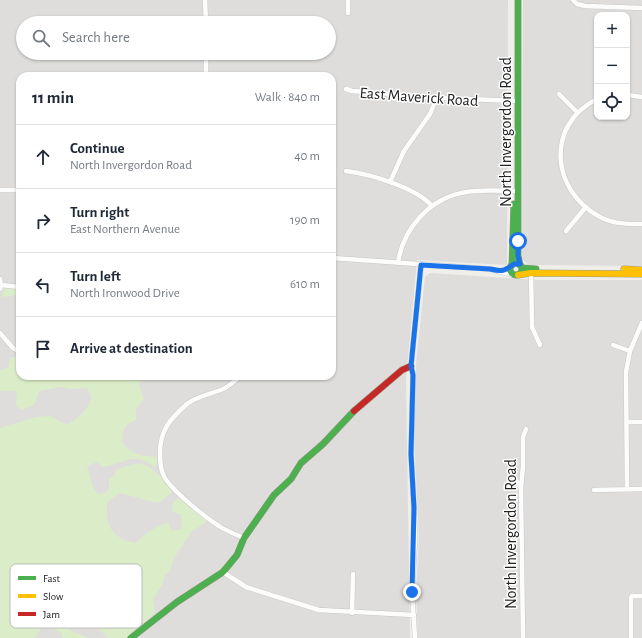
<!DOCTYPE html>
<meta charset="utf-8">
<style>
:root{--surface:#fff;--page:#f2f2f3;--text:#1f2937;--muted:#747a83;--line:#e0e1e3}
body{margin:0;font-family:"Alegreya Sans",sans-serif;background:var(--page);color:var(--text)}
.controls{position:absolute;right:12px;top:12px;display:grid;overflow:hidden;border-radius:8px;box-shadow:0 1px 3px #0004}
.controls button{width:36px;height:36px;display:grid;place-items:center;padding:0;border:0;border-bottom:1px solid var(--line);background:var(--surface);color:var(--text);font:20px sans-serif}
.stop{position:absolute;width:12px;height:12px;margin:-9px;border:3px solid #1a73e8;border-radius:50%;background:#fff}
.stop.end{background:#1a73e8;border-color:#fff;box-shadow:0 1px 4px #0008}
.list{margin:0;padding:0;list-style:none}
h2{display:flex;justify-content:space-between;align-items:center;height:52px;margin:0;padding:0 16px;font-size:17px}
h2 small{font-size:13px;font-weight:400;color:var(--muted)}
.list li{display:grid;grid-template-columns:26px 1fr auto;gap:12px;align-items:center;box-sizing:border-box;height:64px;padding:0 16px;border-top:1px solid var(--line)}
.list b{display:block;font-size:15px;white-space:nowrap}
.list p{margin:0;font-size:13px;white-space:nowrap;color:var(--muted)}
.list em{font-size:13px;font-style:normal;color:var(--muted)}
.icon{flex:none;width:22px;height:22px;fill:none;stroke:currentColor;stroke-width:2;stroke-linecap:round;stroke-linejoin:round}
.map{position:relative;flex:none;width:642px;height:638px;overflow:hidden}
.search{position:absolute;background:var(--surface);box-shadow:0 1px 3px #0004;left:16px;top:16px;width:320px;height:44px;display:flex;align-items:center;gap:10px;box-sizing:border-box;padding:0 14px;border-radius:22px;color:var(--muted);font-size:15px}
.panel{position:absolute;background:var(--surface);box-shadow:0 1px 3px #0004;left:16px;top:72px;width:320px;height:308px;border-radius:12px}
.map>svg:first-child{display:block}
.residential{fill:#dedddb;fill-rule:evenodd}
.grass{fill:#daedc8}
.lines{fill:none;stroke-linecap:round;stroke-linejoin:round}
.street-casing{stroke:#c8c8c6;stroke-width:5.5}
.fast-casing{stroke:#979a80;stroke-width:7}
.slow-casing{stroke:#979a80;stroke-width:7}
.jam-casing{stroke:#979a80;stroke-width:7}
.street{stroke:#fdfcfc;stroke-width:4.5}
.fast{stroke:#4caf50;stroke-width:6}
.slow{stroke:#ffc107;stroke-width:6}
.jam{stroke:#c62828;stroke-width:6}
.route{stroke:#1a73e8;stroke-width:5}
.labels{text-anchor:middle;stroke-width:3;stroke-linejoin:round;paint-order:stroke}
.street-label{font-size:16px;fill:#212121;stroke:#fff}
.key{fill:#fff;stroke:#bcbcbc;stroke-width:1}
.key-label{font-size:11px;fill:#212121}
</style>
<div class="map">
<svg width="642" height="638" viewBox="0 0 642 638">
<rect width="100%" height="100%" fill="#efeeea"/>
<g class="residential">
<path d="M0,0H508L507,265L417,260L406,380L410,638H17L105,534L61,436L0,430ZM23,23H329V53H23ZM20,76H332V376H20Z"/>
<path d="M523,0H642V266L528,265L522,259ZM597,15H627V117H597Z"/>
<polygon points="430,273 539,280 642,280 642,638 418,638 416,591 419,537 414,439 416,364 425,277"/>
</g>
<g class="grass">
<polygon points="5,288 20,289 20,297 15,295 1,297"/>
<path d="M20,355V376H121L123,379L131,376H151L141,380L139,386L144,399L136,408V420C123,425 124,429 122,442C131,455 142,456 157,457L156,467C150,464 144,460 138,459C129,457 113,466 103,467L97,462L87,466L93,487L98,494L105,493L109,490V479L114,476L116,470C122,468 128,465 135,464C152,462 163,480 172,492L160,502H153L120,493L108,501C105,514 107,532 121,538C125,541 131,542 136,543C145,533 155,527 168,522L172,531L182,529L181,514L172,512L173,502L179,498L207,520L205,523L192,531L174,558L170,572L165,574L163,583L153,600L155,612L150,618L140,625L137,630L126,638H108L100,630L96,621L100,604L94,600L91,592L79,595L69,611L67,627L70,630L88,638H62V634L50,626L41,628L35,638H0V428L36,417L51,416L62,423L69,424C80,415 88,411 92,397L87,388L71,389L61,387L39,391L34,405L22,410L16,406L17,391H0V370L9,367L10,358Z"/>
</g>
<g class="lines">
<g class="street-casing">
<g id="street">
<polyline points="205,0 206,23"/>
<polyline points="348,0 348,13"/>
<polyline points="573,0 577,4 585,6 642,8"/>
<polyline points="206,53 206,76"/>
<polyline points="346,89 352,91 444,98 518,101"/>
<polyline points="559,94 577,112"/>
<polyline points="627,95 642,97"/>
<path d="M597,99C545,125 551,191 600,217C613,224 628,224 642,224"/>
<path d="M346,171C370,174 417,188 432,206"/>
<polyline points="390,182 404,151 430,114 437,97"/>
<polyline points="0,190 20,190"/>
<polyline points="566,231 586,207"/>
<polyline points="332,258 490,269 513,275"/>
<path d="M398,263C403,228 430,198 466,192C483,189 501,191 518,191"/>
<polyline points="500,271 510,268"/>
<polyline points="531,271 532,327 540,345"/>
<polyline points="0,279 1,285 0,289"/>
<polyline points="1,285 20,287"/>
<polyline points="0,333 13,348 20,352"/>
<polyline points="613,345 630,351"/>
<path d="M241,376C235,380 230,386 223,389C212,394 197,396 187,404C170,419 160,430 160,453C160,460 160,467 163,474C168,488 205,517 219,526C226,531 235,534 244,538"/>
<polyline points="627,422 642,422"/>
<polyline points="511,473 521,488"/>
<polyline points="627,489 626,372 630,351 642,323"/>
<polyline points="594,490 642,489"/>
<polyline points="223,572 246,587 319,610 414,615"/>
<polyline points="352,613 353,574"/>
<polyline points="415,638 412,592 415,540 414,508 411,454 413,375 411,366 421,265"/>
<polyline points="523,638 521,488 523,466 523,437 526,429"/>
<polyline points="631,638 631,598 632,596 642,596"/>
</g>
</g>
<g class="fast-casing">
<g id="fast">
<polyline points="518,0 518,256 520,265"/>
<circle cx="516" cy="269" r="6"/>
<polyline points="512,265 514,204"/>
<polyline points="522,268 536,269"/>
<polyline points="131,638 177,602 223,572 237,555 244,538 274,495 291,479 301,463 323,444 354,411"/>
</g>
</g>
<g class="slow-casing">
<g id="slow">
<polyline points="624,269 642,270"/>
<polyline points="518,275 531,273 642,274"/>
</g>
</g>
<g class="jam-casing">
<polyline id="jam" points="354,411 402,370 411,366"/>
</g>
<use href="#street" class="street"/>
<use href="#fast" class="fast"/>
<use href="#slow" class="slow"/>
<use href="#jam" class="jam"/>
</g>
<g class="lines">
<path class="route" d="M412,592L414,508L411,454L413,375L411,366L421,265L490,269C503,272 504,271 514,264H520L518,256V241"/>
</g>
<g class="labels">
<g class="street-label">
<text transform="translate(419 96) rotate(4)" y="6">East Maverick Road</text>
<text transform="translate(505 132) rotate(-90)" y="6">North Invergordon Road</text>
<text transform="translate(510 534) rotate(-90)" y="6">North Invergordon Road</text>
</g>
</g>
<rect x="10" y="564" width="132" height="64" rx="6" class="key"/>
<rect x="18" y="576" width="18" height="4" fill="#4caf50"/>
<rect x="18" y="594" width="18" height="4" fill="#ffc107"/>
<rect x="18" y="612" width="18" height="4" fill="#c62828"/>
<g class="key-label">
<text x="43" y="582">Fast</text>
<text x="43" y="600">Slow</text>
<text x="43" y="618">Jam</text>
</g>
</svg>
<div class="controls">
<button>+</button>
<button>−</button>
<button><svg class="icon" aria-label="locate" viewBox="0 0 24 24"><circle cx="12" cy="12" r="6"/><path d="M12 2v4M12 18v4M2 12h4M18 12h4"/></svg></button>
</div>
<div class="stop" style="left:518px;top:241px"></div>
<div class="stop end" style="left:412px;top:592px"></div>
<div class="search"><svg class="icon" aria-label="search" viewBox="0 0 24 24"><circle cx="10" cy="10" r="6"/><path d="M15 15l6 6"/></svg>Search here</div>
<section class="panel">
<h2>11 min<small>Walk · 840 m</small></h2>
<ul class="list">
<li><svg class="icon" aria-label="ahead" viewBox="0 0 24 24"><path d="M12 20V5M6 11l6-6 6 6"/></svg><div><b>Continue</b><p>North Invergordon Road</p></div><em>40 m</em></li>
<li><svg class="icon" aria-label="right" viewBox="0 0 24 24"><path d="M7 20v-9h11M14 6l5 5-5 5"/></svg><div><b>Turn right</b><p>East Northern Avenue</p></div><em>190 m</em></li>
<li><svg class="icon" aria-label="left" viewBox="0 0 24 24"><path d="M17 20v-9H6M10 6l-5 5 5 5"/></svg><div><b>Turn left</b><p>North Ironwood Drive</p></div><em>610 m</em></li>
<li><svg class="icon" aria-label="arrive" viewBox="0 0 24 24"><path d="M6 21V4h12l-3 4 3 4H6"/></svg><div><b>Arrive at destination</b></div></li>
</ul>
</section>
</div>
